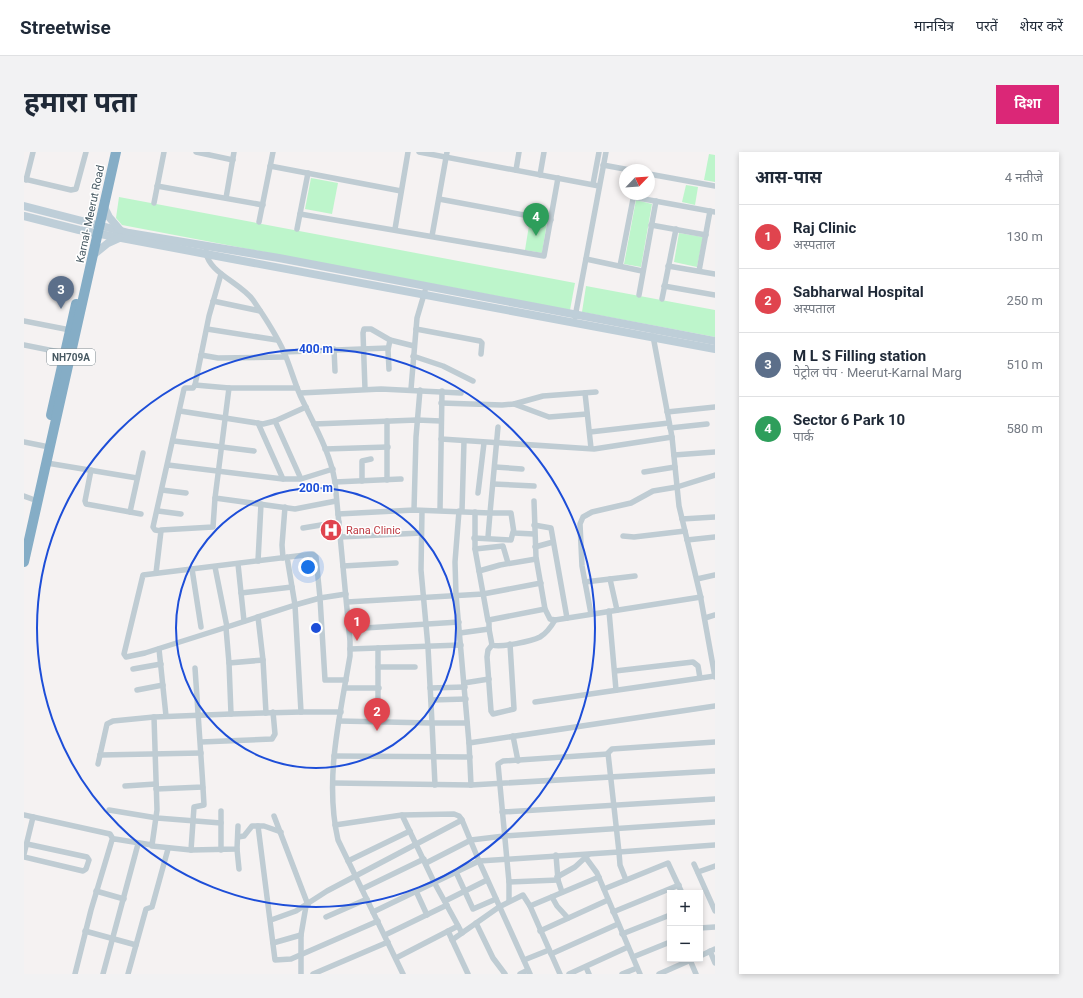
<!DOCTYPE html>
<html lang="hi">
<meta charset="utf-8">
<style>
:root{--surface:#fff;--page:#f2f2f3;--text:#1f2937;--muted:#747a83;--line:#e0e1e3;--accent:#db2777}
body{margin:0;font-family:Roboto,"Noto Sans Devanagari",sans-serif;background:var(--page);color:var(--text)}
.controls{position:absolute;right:12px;bottom:12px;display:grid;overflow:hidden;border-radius:0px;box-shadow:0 2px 6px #0003}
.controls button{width:36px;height:36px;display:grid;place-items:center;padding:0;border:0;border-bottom:1px solid var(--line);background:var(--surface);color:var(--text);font:20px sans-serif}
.compass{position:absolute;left:595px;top:12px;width:36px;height:36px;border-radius:50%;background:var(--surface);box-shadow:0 2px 6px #0003;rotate:65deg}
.you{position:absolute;left:284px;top:415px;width:14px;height:14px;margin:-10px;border:3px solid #fff;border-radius:50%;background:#1a73e8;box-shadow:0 0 0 6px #1a73e833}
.badge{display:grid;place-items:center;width:26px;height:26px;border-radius:50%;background:var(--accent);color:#fff;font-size:13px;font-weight:700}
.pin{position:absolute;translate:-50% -33px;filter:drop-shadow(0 1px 2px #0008)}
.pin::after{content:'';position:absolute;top:21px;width:14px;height:12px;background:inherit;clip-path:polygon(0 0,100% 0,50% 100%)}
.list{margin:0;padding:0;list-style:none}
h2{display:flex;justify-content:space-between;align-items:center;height:52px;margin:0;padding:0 16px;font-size:17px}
h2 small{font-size:13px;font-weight:400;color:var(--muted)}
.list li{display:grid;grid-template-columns:26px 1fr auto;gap:12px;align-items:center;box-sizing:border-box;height:64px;padding:0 16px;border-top:1px solid var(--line)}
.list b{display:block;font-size:15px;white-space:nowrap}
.list p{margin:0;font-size:13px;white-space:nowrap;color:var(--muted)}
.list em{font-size:13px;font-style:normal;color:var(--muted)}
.map{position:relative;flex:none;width:691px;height:822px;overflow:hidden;border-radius:0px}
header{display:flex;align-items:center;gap:24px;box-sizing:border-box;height:56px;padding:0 20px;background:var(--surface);border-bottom:1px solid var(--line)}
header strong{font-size:19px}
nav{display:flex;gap:22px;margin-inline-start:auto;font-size:14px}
.intro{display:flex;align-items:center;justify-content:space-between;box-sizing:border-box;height:96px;padding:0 24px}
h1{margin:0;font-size:28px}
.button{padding:10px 18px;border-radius:0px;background:var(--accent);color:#fff;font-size:14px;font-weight:700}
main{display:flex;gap:24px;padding:0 24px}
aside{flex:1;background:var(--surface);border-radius:0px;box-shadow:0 2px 6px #0003}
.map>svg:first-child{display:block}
.green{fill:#bdf5cb}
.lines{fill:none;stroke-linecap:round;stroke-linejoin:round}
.street{stroke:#bfccd3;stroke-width:5.5}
.secondary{stroke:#beced8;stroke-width:8}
.highway{stroke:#85adc6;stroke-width:10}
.ring{fill:none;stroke:#1d4ed8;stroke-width:2}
.labels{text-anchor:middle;stroke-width:3;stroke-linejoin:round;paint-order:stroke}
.shield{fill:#fff;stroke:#7e8b91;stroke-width:1}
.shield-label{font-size:10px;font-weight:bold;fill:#475962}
.street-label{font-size:11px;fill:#475962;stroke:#fff}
.health-label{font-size:11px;fill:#be3a42;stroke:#fff;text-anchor:start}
.centre{fill:#1d4ed8;stroke:#fff;stroke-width:2}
.ring-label{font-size:12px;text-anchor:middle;font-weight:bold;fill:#1d4ed8;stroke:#fff;stroke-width:3;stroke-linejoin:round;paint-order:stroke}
</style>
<header>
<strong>Streetwise</strong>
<nav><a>मानचित्र</a><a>परतें</a><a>शेयर करें</a></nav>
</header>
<div class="intro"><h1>हमारा पता</h1><a class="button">दिशा</a></div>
<main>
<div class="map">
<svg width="691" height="822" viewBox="0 0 691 822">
<rect width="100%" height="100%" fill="#f5f2f2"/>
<g class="green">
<polygon points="685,2 691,3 691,30 680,28"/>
<polygon points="287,26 314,31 308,62 281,57"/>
<polygon points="662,33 674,35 671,53 658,50"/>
<polygon points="95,45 551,131 546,158 98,73 92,66"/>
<polygon points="612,48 628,52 617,115 600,112"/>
<polygon points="506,67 523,70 518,101 501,98"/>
<polygon points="655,81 679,85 673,115 650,110"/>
<polygon points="562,134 691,158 691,185 558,160"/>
</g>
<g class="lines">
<g class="street">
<polyline points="172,0 209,8"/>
<polyline points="395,0 575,34"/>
<polyline points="579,13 606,18"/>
<polyline points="246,14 377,39"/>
<polyline points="492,18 495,0"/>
<polyline points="625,22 691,34"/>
<polyline points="516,23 520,0"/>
<polyline points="0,27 47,38 52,37 62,0"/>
<polyline points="2,28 9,0"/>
<polyline points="569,32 575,0"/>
<polyline points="133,34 239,53"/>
<polyline points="609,45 691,60"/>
<polyline points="202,46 210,0"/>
<polyline points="415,47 527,68"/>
<polyline points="130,51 140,0"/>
<polyline points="276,62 520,104 534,26"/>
<polyline points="235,70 249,0"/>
<polyline points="627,73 682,83"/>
<polyline points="273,77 284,21"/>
<polyline points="371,77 384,0"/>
<polyline points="408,84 423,0"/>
<path d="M182,99C183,120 217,131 229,148C240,164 252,182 260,200C266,214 270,229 276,243C289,271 306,299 311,330L326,489V504C316,564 300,627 314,688L379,822"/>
<polyline points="562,107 618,119"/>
<polyline points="596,114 610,42"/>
<polyline points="644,114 691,122"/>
<polyline points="675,119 686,59"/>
<polyline points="640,134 691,143"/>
<polyline points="615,143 632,49"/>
<polyline points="638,147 652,77"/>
<polyline points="189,149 236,159"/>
<polyline points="551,165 582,0"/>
<polyline points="0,169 46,178"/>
<polyline points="183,177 253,188"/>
<polyline points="392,177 456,189 458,191 457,202"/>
<polyline points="629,184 648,285 655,354 676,442 691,525"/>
<polyline points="0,193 40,201"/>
<polyline points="310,197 311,219"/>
<polyline points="259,200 364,196"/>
<polyline points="177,203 194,206 261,205"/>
<polyline points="389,204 419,214 449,229"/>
<polyline points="365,217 364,198 366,188"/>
<polyline points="171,233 205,236 273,236"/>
<polyline points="205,236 191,346 271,357 312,349"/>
<polyline points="341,237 339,181 340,177 347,177 366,188 390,194"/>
<polyline points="387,237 393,166 401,139"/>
<polyline points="276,241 357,237 437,241"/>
<polyline points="561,241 567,296"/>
<polyline points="417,251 478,253 490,252 519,244 572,240"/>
<polyline points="490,252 525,265 563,262"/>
<polyline points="156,259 239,272 251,269 282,255"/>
<polyline points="643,260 691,255"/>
<polyline points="251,269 277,327"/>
<polyline points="363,269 363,328"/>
<polyline points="234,271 259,327 277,327 309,317"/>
<polyline points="290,272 393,268 417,269"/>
<polyline points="474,275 466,361 487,361 490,381 510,382"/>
<polyline points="646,276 683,272"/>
<polyline points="566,280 645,271"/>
<polyline points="417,287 570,297 648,285"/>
<polyline points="150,289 230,299"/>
<polyline points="0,290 20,294"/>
<polyline points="301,297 364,295"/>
<polyline points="650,303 691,300"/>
<polyline points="23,311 113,326"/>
<polyline points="144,313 259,327"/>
<polyline points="471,315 498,317"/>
<polyline points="67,318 61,349 62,352 117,362"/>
<polyline points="620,320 651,315"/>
<polyline points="338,329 338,309 347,307"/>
<polyline points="311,330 377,327"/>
<polyline points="469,332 510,334"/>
<polyline points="138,338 162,341"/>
<polyline points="454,341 460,291"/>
<polyline points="0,344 8,347"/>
<polyline points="510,349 512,405 521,457 526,467 531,468 677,445"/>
<polyline points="390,358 392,285 396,238"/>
<polyline points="416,358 418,239"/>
<polyline points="134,359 157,362"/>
<polyline points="398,359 397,418 404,495 408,571 443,571"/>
<polyline points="435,359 431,410 432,443 445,591 691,554"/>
<polyline points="438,359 440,289"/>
<polyline points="106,360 119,301"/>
<polyline points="451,360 451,397 455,419"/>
<polyline points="314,362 390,358 466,361 464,385"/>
<polyline points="658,367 691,365"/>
<polyline points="510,373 527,376 543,466"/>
<polyline points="279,376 315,370"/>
<polyline points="137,378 189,375 191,346"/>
<polyline points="599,384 610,385 661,379"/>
<polyline points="316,385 397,381"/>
<polyline points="450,386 487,388 489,380"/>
<polyline points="663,388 691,385"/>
<polyline points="511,395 529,390"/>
<polyline points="451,397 479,394 484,411"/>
<polyline points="259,406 258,393 261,355"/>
<polyline points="234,409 237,352"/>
<polyline points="214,412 220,469"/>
<polyline points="319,414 372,411"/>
<polyline points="191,415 203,475 121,501 102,505 100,502 119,423 289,402 292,405 296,446 271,453 263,405"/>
<polyline points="168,417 177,475"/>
<polyline points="132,421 137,379 131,378 129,375 160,237 161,236 169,236 171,233 185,164 197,122"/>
<polyline points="586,427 593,458"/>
<polyline points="673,427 691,423"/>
<polyline points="561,430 611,424"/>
<polyline points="217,441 268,435"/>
<polyline points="323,450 459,442 517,431"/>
<path d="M521,457L465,468V477L468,493C477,496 508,489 516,485C523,481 527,475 531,468"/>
<polyline points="585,459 592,538"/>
<polyline points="567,462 558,414 556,372 559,365 568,360 607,351 629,339 653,335 691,323"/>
<polyline points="681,466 691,463"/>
<polyline points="464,469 455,419 476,413 512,407"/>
<polyline points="203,475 271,453 277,560"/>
<polyline points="202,476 205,511 239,508 234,465"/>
<polyline points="325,477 435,470"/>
<polyline points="436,481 465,477"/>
<polyline points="468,493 464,498 463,505 467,559 469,562 490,557 486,492"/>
<polyline points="354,496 354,570"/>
<polyline points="135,497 142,564"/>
<polyline points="326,497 437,493"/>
<polyline points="239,508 242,561"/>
<polyline points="205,511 207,562 277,560 317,560"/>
<polyline points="354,515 391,515"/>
<polyline points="109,517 137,512"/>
<polyline points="591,519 669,510 674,514 676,526"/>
<polyline points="322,528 301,528 296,446 322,442"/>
<polyline points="440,531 465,527"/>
<polyline points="321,536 355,536"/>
<polyline points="406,536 441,535"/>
<polyline points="113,538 139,533"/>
<polyline points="407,548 442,547"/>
<polyline points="511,550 691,524"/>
<polyline points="315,569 408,571 411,633"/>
<polyline points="489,584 494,609"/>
<polyline points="177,590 248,587 251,582 249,560"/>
<polyline points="691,590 588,597 584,601 595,700 691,693"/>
<polyline points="445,591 447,633 691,619"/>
<polyline points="76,603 177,601"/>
<polyline points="310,604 446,605"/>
<polyline points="74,612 83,572 89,569 130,565"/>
<polyline points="309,631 447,633"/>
<polyline points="101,634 132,632"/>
<polyline points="132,637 179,635 171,516"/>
<polyline points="85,658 133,666 197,671"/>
<polyline points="478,660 691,647"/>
<polyline points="0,663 86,682 89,687"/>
<polyline points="378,663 410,730 438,781"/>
<polyline points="250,664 284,753"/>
<polyline points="311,673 378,663 430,662 435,664 438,668 455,709 595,700 596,713 602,728"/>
<polyline points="234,674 251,808 267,807 354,769"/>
<polyline points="214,685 220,684 228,674 240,674 257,680"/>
<polyline points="128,694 167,698 213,697 214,674"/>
<polyline points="213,697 215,717"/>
<polyline points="167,698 170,655 180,653 179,636"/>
<polyline points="197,698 197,659"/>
<polyline points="0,702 9,665"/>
<polyline points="532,703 534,728 538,740"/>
<polyline points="0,705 59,719 62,717 65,708 63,705 3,692"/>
<polyline points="562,706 573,721 616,822"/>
<polyline points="324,709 386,679"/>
<polyline points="402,711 447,688 480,684 691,670"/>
<polyline points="670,712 691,759"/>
<polyline points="432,720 449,757 472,747"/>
<polyline points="674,720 691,714"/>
<polyline points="533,725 551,715 564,703"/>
<polyline points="534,728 485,730 474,612 479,609 584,602"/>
<polyline points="485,730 485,749"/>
<polyline points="338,737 400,707"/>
<polyline points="580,737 644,711 658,741"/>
<polyline points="72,739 100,747"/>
<polyline points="392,739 403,763"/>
<polyline points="528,745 533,754 544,766"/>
<polyline points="421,749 463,728"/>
<polyline points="506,754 575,725"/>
<polyline points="349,760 455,709 506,822"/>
<polyline points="589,760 655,733"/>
<polyline points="302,765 343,747"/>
<polyline points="247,768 272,759 303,739 438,668"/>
<polyline points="452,771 469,806 481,822"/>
<polyline points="676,776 691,775"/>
<polyline points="61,779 112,793"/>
<polyline points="424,779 444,822"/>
<polyline points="516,779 584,748"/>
<polyline points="598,782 646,763"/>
<polyline points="361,783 423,753"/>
<polyline points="428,788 475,755 499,743 506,754 536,822"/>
<polyline points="249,791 277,783"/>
<polyline points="686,799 691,811"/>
<polyline points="527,802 594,772"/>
<polyline points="676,804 691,797"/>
<polyline points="609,805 646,790"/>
<polyline points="372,806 434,774"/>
<polyline points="500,808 525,798"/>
<polyline points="666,808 672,822"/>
<polyline points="562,815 565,822"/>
<polyline points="51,822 67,758 88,688 91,687 128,693 133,658 130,565 207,562"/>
<polyline points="79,822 114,692"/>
<polyline points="104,822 122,757 128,755 144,697"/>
<polyline points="277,822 277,783 282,754"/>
<polyline points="289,822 364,790"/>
<polyline points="496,822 504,818"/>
<polyline points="545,822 604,795"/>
<polyline points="598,822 613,816"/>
<polyline points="635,822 669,807"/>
</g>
<g class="secondary">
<polyline points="0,54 105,81 255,106 691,189"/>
<polyline points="80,55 85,65 96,78"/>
<polyline points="0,64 55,78 182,102 691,197"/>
<polyline points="69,103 84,91 95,86"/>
</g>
<g class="highway">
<polyline points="27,263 52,152"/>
<polyline points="0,410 92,0"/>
</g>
</g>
<g class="ring">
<circle cx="292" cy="476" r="140"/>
<circle cx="292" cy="476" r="279"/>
</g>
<defs>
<g id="hospital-disc" transform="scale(1.15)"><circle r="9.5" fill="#e0444e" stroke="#fff"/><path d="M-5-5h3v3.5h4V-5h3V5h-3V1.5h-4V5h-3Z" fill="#fff"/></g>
</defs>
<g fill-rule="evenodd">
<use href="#hospital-disc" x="307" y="378"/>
</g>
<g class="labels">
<rect class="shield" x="23" y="197" width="48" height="16" rx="3"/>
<g class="shield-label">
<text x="47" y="209">NH709A</text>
</g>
<g class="street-label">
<text transform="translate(66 62) rotate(-78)" y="4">Karnal- Meerut Road</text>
</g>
<g class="health-label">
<text x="322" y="382">Rana Clinic</text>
</g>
</g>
<circle cx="292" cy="476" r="6" class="centre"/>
<g class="ring-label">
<text x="292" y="201">400 m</text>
<text x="292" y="340">200 m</text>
</g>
</svg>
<div class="controls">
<button>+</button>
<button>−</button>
</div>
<svg class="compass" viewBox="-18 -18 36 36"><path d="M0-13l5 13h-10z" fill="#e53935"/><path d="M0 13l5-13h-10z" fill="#747a83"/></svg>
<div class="you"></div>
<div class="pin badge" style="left:333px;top:489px;background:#e0444e">1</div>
<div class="pin badge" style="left:353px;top:579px;background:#e0444e">2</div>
<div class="pin badge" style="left:37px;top:157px;background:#5c6f8a">3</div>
<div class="pin badge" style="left:512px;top:84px;background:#2e9e5b">4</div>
</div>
<aside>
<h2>आस-पास<small>4 नतीजे</small></h2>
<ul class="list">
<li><span class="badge" style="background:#e0444e">1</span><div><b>Raj Clinic</b><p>अस्पताल</p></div><em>130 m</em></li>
<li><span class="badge" style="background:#e0444e">2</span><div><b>Sabharwal Hospital</b><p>अस्पताल</p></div><em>250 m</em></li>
<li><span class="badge" style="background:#5c6f8a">3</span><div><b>M L S Filling station</b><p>पेट्रोल पंप · Meerut-Karnal Marg</p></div><em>510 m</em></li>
<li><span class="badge" style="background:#2e9e5b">4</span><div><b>Sector 6 Park 10</b><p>पार्क</p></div><em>580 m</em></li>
</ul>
</aside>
</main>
